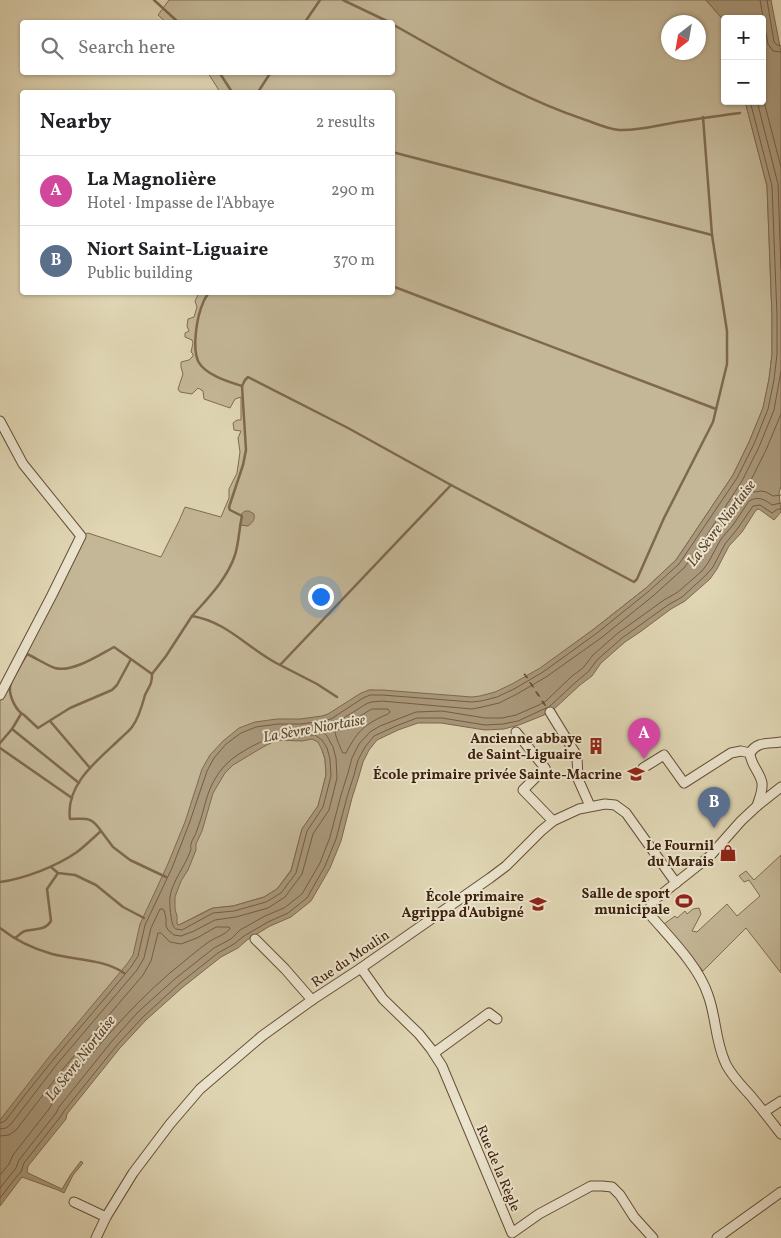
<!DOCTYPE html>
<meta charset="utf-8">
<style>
:root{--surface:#fff;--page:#f2f2f2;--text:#202124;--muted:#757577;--line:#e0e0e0;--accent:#d93025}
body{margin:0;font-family:Vollkorn,serif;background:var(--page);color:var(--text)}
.controls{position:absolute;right:15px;top:15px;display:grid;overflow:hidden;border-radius:5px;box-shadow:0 1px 4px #0004}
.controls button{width:45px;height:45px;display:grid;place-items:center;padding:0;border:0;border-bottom:1px solid var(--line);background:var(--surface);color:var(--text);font:25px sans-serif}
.compass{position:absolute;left:661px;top:15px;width:45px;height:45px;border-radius:50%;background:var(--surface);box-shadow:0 1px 4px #0004;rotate:211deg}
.you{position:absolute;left:320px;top:596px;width:18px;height:18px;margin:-12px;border:4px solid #fff;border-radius:50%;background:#1a73e8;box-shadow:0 0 0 8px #1a73e833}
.badge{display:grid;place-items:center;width:32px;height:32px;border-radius:50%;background:var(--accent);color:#fff;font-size:16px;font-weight:700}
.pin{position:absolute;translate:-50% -41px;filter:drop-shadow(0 1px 2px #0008)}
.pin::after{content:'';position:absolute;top:26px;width:18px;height:15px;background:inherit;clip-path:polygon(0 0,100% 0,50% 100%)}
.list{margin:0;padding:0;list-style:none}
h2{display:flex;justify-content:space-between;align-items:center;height:65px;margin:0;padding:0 20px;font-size:21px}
h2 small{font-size:16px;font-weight:400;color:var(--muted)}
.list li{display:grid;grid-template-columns:32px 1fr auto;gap:15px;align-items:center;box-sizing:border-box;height:70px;padding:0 20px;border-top:1px solid var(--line)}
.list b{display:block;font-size:19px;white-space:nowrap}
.list p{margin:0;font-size:16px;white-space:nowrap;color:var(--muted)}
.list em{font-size:16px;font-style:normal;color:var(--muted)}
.icon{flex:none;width:28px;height:28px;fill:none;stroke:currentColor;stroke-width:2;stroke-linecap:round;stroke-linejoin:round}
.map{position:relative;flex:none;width:781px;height:1238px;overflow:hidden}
.search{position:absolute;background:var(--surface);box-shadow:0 1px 4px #0004;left:20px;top:20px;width:375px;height:55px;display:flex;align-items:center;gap:12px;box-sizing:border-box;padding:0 18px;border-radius:5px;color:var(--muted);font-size:19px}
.panel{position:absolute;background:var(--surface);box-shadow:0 1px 4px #0004;left:20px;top:90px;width:375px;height:205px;border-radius:5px}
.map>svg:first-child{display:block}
.green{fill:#c4b797;stroke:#816c52;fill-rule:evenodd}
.water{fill:#a9987b;stroke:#7e684f;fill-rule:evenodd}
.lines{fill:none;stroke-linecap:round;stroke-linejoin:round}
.shore{stroke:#745c44;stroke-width:1}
.stream{stroke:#7e684f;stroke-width:2.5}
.ferry{stroke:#5e452d;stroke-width:1;stroke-dasharray:6 5;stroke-linecap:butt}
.minor-casing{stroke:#664e36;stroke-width:11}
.minor{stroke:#ebe4ce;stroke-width:9}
.labels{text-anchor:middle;stroke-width:4;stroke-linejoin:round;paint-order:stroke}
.poi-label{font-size:14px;font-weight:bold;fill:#3e210c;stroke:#ebe4ce;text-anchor:end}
.street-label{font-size:14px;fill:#3e210c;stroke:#ebe4ce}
.water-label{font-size:15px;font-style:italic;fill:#5e452d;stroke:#ebe4ce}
</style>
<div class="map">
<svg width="781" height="1238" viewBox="0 0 781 1238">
<rect width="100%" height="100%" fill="#e0d6b4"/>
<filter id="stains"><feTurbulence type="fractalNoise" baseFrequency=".004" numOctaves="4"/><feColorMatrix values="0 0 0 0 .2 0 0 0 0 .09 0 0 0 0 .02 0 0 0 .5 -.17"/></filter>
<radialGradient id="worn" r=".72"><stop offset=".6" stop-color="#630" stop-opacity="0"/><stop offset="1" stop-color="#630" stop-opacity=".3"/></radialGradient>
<g class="green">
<path d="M169,0H706L725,22V101H745L767,186L772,316V354L769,379L763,408L749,442L733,475L676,560L646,588L594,629L567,649L505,701L369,690L322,750L325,759L326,775L318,806L302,829L291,870L277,889L264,897L233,906L213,908L208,910L179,925L177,924L0,1134V686L77,537L88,533L161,557L179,521L185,507L221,517L229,498V489L237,473L240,452L238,438L241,431L234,430L233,423L237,420H241V397L235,399L230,408L204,399L203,391L198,388L192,394L180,392L178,389L183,374L181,367V362L189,360L193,356V354L191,352L193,343L192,340L185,337V333L189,331L187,326L188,319L194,317L197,307L195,301L199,293L392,292V92H220L208,73L392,72V22H166L158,15ZM668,22H698V52H668Z"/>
<polygon points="781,855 781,973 746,928 703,971 664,924 675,916 677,918 685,911 687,914 693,909 699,908 701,914 692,931 697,932 727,904 737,916 760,896 749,880 744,882 739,876 746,871 754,880"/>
</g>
<g class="water">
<path d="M706,0H771L781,52V486L779,493L781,512L774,520L759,509L756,510L742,532L729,546L717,569L710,579L685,601L671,609L640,632L625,642L601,663L592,676L580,685L553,710L544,715L519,725L504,729L485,730L441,723H418L398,730L377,740L369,750L363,762L359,776L352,798L341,841L330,868L311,901L291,917L270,926L247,940L238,948L221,957L183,987L146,1020L120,1048L67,1114L66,1119L28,1166L27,1171L28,1173L62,1189L71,1174L81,1161L83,1163L73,1175L64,1193L58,1190L22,1177L0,1206V1120L49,1057L127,964L133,955L140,924L167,866L185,822L202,769L210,755L223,741L239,728L255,722L277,719H300L322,716L328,714L361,693L369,690H382L472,697L480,696L495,692L512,684L540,668L594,629L646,588L676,560L733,475L749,442L763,408L769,379L772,354V316L767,186L745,101H762V19H725V22ZM312,739L318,742L322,750L325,759L326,775L318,806L302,829L291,871L277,889L264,897L233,906L213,908L179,925L177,924V916L175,909V897L181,881L188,870L196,850V844L202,831L213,793L225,773L233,765L263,747L277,740L302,741Z"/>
<path d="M245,511H249L254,514C255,520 253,522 248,526L240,525L242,516L240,515Z"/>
</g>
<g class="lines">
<g class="shore">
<polyline points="760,0 768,44 773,51 781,52"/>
<polyline points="767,0 774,42 777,45 781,46"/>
<polyline points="762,94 781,167"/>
<polyline points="757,101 778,184 781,269"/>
<polyline points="781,414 766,450 746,490 748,493 761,491 766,492 773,496 781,495"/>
<polyline points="549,707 577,681 588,672 597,660 622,638 668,605 682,597 706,575 713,567 725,544 738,528 753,506 760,505 772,513 778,509 781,509"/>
<path d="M372,709H388L390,712L388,714C365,724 358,730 346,753H343C341,750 335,735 335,732Z"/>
<path d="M276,735H315L322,740L327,748L330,759L331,776L323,807L307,831L296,873L281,893L266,902L234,911L213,913L182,930L176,929C176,929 174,928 174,927C171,924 169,902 170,897C172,882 185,866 190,852C192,845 190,851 191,844C192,839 196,835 197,830C206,807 205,791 221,770C233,754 258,743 276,735Z"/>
<path d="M0,1123L3,1122L6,1120C45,1067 89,1018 131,967L138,956L145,925L172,868L189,824L207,771L214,758L226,744L241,733L256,727L278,724H301L323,721L331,719L363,698L370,695H382L472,702L481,701L497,697L514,689L543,672L597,633L649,591L679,564L737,478L754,444L768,409L774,380L777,354V316L772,186L750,101"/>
<polyline points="0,1129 6,1128 11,1124 57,1064 137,970 144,958 151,928 160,909 162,909 164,910 166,918 166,926 168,930 174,935 181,936 194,931 215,920 236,917 268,908 285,897 302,874 313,834 329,810 337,778 336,758 333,747 327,736 322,731 322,728 334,724 366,704 371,702 382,701 472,709 482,707 499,703 517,694 546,677 601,638 653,596 684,568 696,552 742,481 759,447 774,410 781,371"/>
<path d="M0,1136L9,1135L16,1130L63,1069L143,975L151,961L158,933H161L170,942L181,944L197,938L216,927H229L230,929C224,935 217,937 210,941C197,950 184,962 171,972C126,1011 89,1056 53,1102L49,1109L13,1155L9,1164L0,1175"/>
<path d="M0,1188L16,1168L19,1160L56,1113L59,1107L112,1041L138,1012L176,978L214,948L231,939L240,930L265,916L284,908L302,894L320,863L330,837L341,795L348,773L352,758L359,744L370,732L380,726L416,712L442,711L485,718H502L516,715L539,705L546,701L572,676L583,668L593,655L618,633L664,600L678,592L702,571L708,563L721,539L733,525L749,501C758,496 764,499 772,505L781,503"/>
<polyline points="0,1198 18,1175 21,1172 24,1163 61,1116 64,1111 117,1045 143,1017 180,983 218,953 234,944 244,936 268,922 288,913 307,898 325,866 336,839 347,797 354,775 358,760 365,747 374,736 396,726 417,718 442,718 485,725 503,724 518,721 546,708"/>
</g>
<g class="stream">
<polyline points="154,0 178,22"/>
<polyline points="343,0 389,22"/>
<polyline points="305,22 320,0"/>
<path d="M392,24C453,58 517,97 583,119C595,123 607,129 619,130C637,131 655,126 672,123C695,119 717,116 740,113"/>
<polyline points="219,72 232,92"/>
<polyline points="258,92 271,72"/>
<polyline points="392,152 712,235"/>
<polyline points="392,286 716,409"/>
<path d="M209,292C207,296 204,299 203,303C197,316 192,347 198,361C205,375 229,382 242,386"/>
<path d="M131,659L117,685L112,690L70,708L38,728L24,715C16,711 9,696 10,687C10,682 24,659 27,654C36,658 46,665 55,668C72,673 99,655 114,647L152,674L166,656L192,616"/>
<path d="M280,665C248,649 228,622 192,616C208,598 227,579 235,555C239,542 239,529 242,516L230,510L229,507L243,465L246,450L242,386L245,380L248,377L348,428L451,485"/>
<polyline points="337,697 317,684 280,665 451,485 634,582 637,579 664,518 713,422 727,364 727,331 712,235 703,117"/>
<polyline points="21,714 12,729 79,783"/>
<polyline points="50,721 90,768"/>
<polyline points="0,743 12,729"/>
<polyline points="0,748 72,798"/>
<polyline points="101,831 113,847 130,860 166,877"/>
<polyline points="51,867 58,873 75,875 96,885 123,907 144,918"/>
<path d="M0,882C24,879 57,866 77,852C85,846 93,838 101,831C91,816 87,819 70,819C65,784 99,759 121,738C125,734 129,731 132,727C139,718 142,706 145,695C149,686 152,685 152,674"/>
<path d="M0,928C15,940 34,949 52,954C75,960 104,959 124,973"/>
<path d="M15,938C18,936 22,932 25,931C36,928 45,931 51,921L47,889L58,873"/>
</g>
<polygon class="ferry" points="524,674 525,674 550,712 549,712"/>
<g class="minor-casing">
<g id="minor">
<polyline points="0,421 23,464 81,536 52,595 0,695"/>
<polyline points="550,712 577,756 578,779 590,806"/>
<polyline points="516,732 545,768 523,790 553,821"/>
<polyline points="643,768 664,755 684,783 731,753 741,751 750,753"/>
<path d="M781,787L757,806L741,821L710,856L653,901C650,906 649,911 652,917C671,939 699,967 708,995C716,1016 715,1040 725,1062C730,1074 741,1085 750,1095C761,1108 771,1121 781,1134"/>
<path d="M757,806C759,799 763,791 762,783C760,772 750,764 750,753C757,741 769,744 781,742"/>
<polyline points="255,939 285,969 312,1000"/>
<polyline points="361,968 383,999 419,1034 431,1049 442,1066 512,1233 539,1214 591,1186 602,1186 612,1187 620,1195 634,1217 653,1238"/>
<polyline points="434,1053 489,1013 497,1019"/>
<polyline points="764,1112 781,1101"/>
<polyline points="74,1202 106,1217"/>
<polyline points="96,1238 106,1217 133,1173 170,1124 200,1089 262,1036 312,1000 361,968 490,878 506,866 541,831 553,821 579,809 605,804 615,805 626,813 676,883"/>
<polyline points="717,1238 781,1192"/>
</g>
</g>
<use href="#minor" class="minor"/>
</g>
<defs>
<g id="building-bare" transform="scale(1.35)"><path d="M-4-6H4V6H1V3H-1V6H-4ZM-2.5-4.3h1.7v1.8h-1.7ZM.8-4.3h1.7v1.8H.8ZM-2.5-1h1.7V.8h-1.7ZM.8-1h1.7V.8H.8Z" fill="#8f2418" stroke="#ebe4ce" stroke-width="2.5" paint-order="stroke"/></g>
<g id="school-bare" transform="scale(1.35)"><path d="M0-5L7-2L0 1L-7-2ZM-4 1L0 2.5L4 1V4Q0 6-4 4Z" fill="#8f2418" stroke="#ebe4ce" stroke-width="2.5" paint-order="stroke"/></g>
<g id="shop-bare" transform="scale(1.35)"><path d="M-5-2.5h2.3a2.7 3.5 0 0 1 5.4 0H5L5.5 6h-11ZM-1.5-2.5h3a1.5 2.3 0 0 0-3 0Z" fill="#8f2418" stroke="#ebe4ce" stroke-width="2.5" paint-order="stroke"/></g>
<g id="stadium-bare" transform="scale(1.35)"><path d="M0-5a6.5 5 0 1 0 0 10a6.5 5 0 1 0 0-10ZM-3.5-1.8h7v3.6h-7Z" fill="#8f2418" stroke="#ebe4ce" stroke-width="2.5" paint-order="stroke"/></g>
</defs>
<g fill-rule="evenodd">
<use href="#building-bare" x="596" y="746"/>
<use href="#school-bare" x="636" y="774"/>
<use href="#shop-bare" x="728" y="853"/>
<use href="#stadium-bare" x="684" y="901"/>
<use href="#school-bare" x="538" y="904"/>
</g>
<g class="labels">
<g class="poi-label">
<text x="582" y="743">Ancienne abbaye<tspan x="582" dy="16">de Saint-Liguaire</tspan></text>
<text x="622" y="779">École primaire privée Sainte-Macrine</text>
<text x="714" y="850">Le Fournil<tspan x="714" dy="16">du Marais</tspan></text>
<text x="670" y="898">Salle de sport<tspan x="670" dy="16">municipale</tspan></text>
<text x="524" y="901">École primaire<tspan x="524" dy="16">Agrippa d'Aubigné</tspan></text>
</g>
<g class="street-label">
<text transform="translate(350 958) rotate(-34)" y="5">Rue du Moulin</text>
<text transform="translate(499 1168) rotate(67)" y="5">Rue de la Règle</text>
</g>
<g class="water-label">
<text transform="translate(721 523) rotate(-53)" y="5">La Sèvre Niortaise</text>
<text transform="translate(314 728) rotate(-10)" y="5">La Sèvre Niortaise</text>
<text transform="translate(80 1058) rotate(-52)" y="5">La Sèvre Niortaise</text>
</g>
</g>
<rect width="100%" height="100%" filter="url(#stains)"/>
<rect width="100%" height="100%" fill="url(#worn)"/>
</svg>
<div class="controls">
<button>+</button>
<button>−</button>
</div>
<svg class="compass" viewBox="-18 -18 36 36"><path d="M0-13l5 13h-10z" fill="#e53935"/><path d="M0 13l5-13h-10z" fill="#757577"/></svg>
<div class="you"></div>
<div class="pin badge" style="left:644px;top:759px;background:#d1479c">A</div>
<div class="pin badge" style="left:714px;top:828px;background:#5c6f8a">B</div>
<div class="search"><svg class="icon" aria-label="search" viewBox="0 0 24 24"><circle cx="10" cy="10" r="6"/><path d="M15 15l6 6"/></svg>Search here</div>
<section class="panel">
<h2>Nearby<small>2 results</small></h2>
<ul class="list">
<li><span class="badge" style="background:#d1479c">A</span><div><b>La Magnolière</b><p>Hotel · Impasse de l'Abbaye</p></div><em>290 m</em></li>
<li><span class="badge" style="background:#5c6f8a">B</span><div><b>Niort Saint-Liguaire</b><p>Public building</p></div><em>370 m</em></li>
</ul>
</section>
</div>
